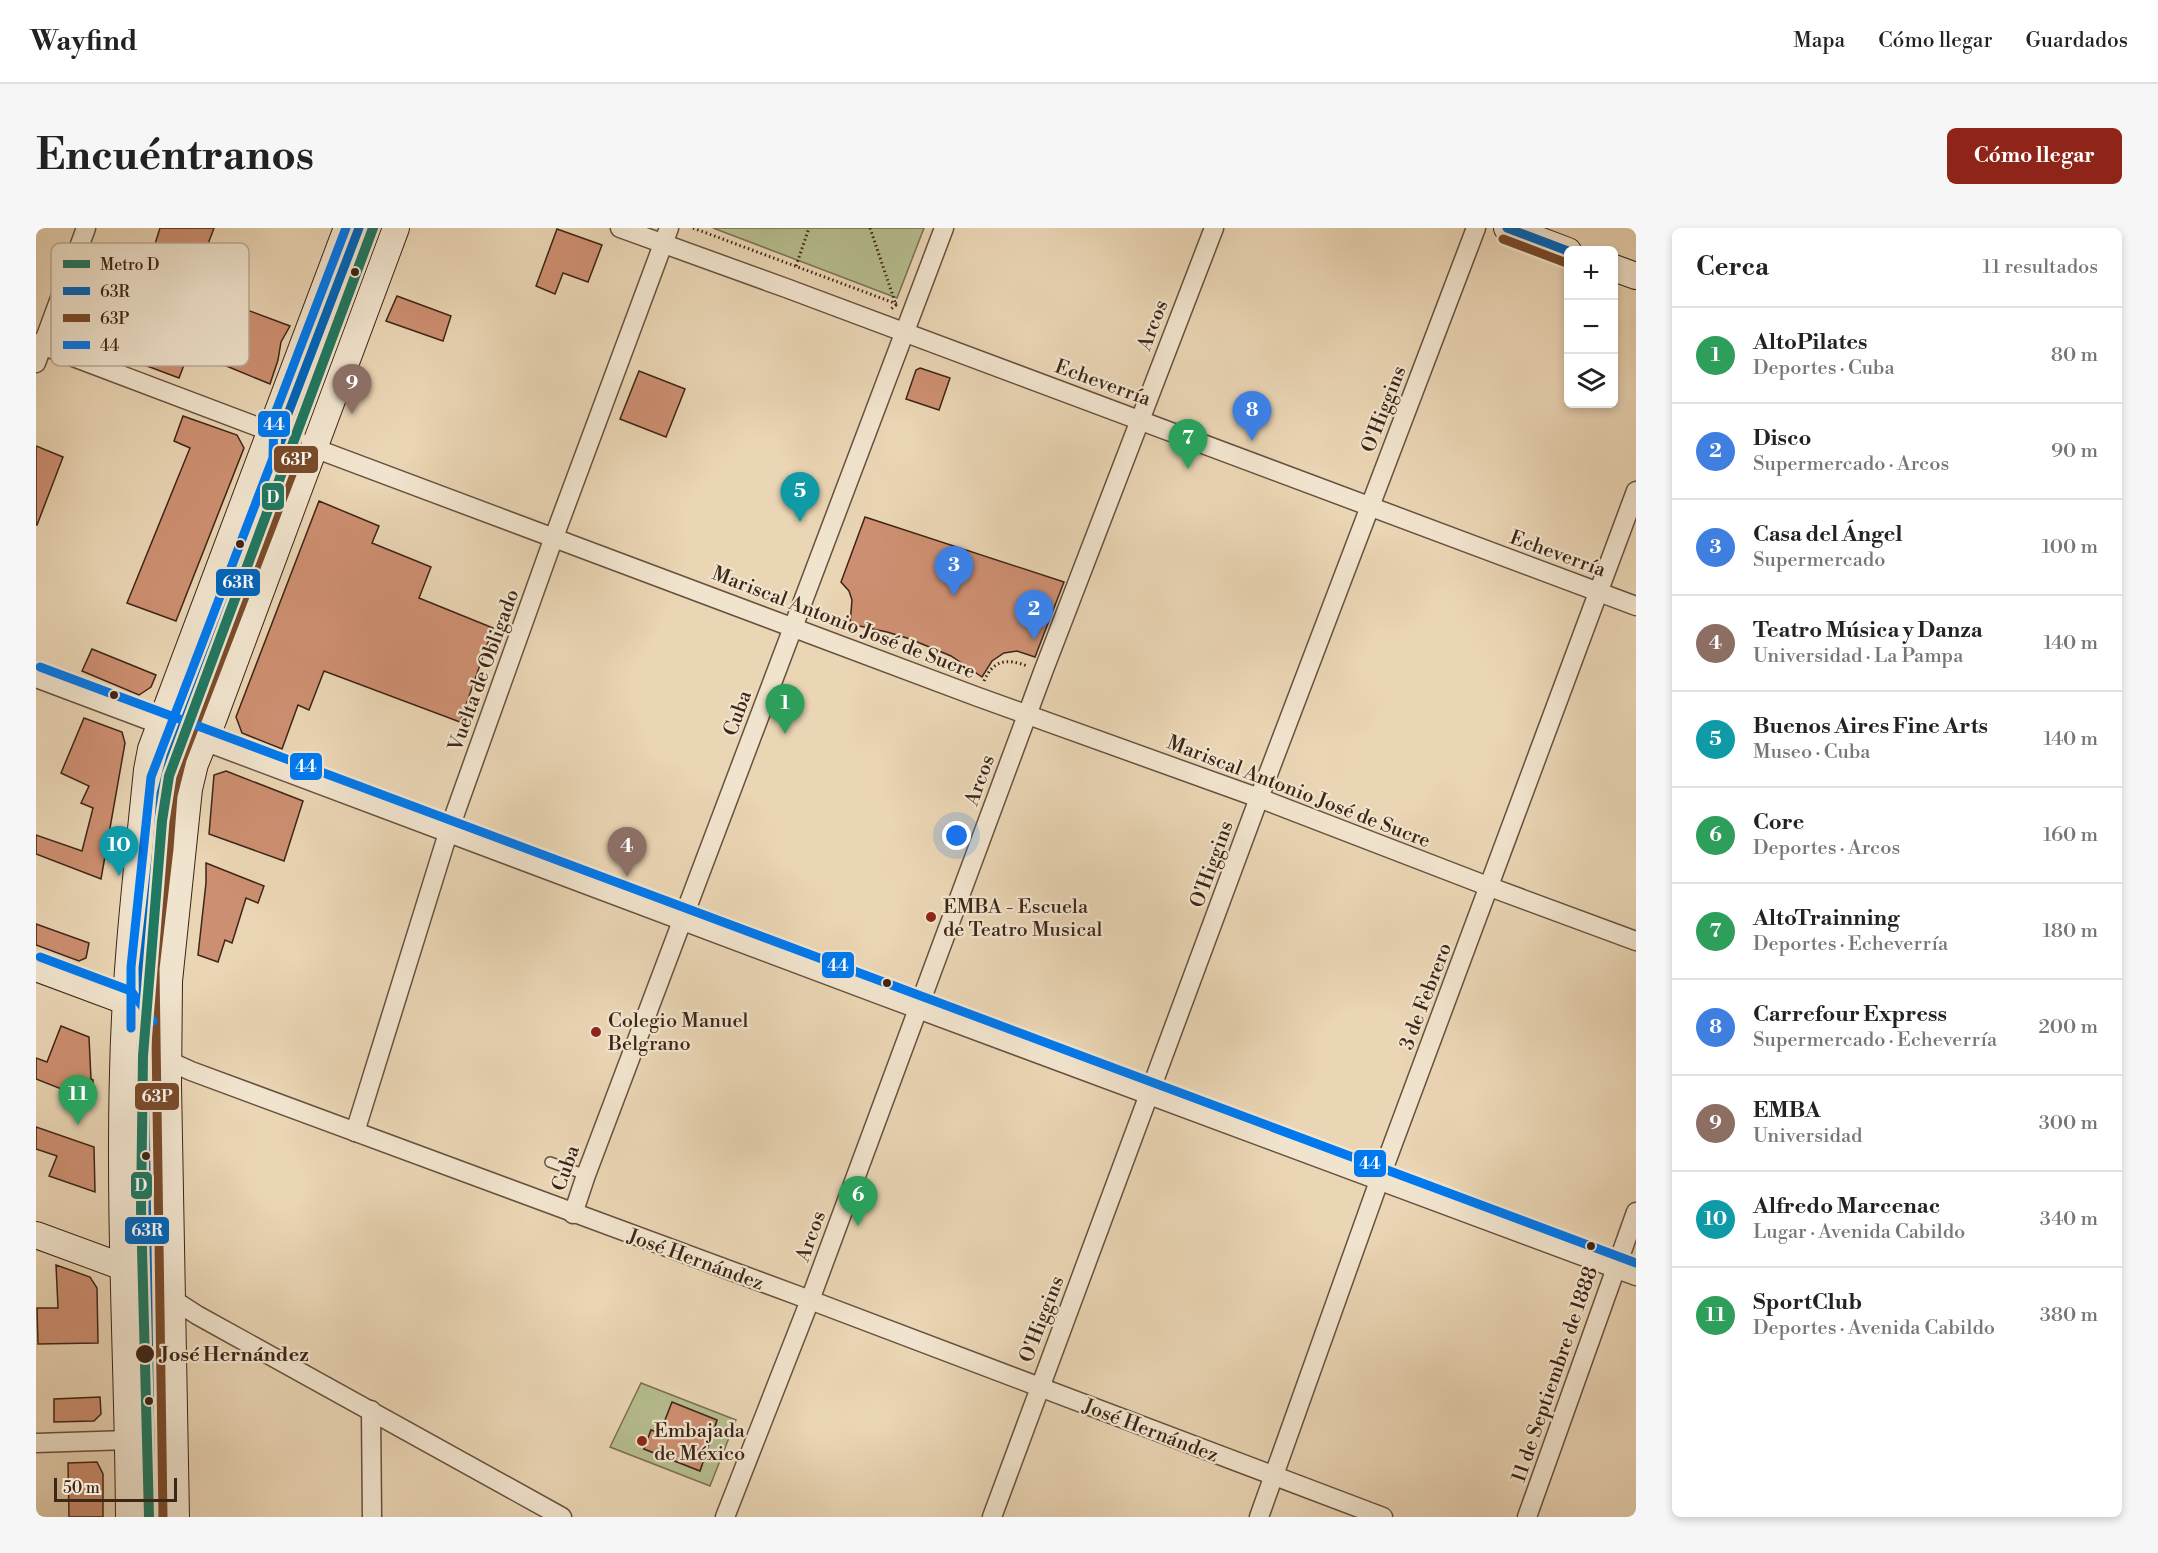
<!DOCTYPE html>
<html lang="es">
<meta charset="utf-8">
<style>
:root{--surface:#fff;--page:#f6f6f6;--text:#222;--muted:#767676;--line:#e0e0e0;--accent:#8f2418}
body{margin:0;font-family:"Libre Bodoni",serif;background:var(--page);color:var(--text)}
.controls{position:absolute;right:18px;top:18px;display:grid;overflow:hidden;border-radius:9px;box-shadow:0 3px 9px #0003}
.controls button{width:54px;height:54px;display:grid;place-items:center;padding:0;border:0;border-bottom:2px solid var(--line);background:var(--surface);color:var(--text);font:30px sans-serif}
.scale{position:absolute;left:18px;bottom:15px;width:123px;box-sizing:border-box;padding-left:6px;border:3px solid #3d2517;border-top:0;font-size:16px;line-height:21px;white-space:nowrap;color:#3d2517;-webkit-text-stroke:4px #f1e4ce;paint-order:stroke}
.you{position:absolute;left:921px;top:608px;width:21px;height:21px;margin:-15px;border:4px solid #fff;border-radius:50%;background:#1a73e8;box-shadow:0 0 0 9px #1a73e833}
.badge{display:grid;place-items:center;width:39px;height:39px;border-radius:50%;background:var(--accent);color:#fff;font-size:20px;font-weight:700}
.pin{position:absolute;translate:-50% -50px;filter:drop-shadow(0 2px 3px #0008)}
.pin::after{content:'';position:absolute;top:32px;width:21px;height:18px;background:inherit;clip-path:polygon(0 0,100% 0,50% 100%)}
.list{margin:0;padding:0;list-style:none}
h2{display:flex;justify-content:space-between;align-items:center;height:78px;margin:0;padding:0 24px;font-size:26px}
h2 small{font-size:20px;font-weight:400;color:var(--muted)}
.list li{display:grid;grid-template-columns:39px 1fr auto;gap:18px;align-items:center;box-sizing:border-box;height:96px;padding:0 24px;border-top:2px solid var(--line)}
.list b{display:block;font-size:22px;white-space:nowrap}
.list p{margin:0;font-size:20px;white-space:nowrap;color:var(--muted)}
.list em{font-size:20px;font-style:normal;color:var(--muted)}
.icon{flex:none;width:33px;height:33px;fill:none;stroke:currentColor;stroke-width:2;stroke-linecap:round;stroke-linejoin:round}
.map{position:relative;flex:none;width:1600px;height:1289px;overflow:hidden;border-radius:9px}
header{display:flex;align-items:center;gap:36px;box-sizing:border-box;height:84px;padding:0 30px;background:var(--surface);border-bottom:2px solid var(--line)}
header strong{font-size:28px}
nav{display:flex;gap:33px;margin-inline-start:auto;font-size:21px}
.intro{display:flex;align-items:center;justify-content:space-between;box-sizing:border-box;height:144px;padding:0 36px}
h1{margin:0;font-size:42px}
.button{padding:15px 27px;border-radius:9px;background:var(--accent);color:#fff;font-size:21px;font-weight:700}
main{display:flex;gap:36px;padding:0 36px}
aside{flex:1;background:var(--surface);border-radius:9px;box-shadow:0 3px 9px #0003}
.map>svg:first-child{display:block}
.green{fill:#b6bd8e;stroke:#7a7152;stroke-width:1.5;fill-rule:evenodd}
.building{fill:#cd8f71;stroke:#3d2517;stroke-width:1.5}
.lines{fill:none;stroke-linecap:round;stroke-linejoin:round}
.lane-casing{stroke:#68513e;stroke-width:12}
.street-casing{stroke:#68513e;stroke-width:21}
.secondary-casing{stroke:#3d2517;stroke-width:28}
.path{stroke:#3d2517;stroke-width:3;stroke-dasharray:1.5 3;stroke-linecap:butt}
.lane{stroke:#f1e4ce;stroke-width:9}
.street{stroke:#f1e4ce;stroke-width:18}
.secondary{stroke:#f1e4ce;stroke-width:26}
.bus-1-casing{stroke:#f1e4ce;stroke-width:14}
.bus-2-casing{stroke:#f1e4ce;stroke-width:14}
.bus-3-casing{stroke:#f1e4ce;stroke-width:14}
.bus-1{stroke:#0065bd;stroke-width:9}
.bus-2{stroke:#7a4b2a;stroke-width:9}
.bus-3{stroke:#0079ef;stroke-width:9}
.metro-1-casing{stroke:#f1e4ce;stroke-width:15}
.metro-1{stroke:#217861;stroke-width:10}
.bus-dot{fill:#3d2517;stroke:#f1e4ce;stroke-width:2}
.poi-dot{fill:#8f2418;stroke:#f1e4ce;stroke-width:2}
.labels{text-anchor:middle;stroke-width:4.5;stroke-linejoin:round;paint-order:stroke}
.street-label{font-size:20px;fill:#3d2517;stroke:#f1e4ce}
.poi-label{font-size:20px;fill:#3d2517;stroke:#f1e4ce;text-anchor:start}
.stop-label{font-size:20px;font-weight:bold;fill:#3d2517;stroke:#f1e4ce;text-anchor:start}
.key{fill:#f1e4ce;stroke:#bbab97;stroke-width:1.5}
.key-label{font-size:16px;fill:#3d2517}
.line-badge{stroke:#f1e4ce;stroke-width:2}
.badge-label{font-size:16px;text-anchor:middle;font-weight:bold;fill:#fff}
</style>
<header>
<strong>Wayfind</strong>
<nav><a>Mapa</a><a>Cómo llegar</a><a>Guardados</a></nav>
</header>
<div class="intro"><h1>Encuéntranos</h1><a class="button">Cómo llegar</a></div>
<main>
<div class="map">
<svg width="1600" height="1289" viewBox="0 0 1600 1289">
<rect width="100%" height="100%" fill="#ead5b4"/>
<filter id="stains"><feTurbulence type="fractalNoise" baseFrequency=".00333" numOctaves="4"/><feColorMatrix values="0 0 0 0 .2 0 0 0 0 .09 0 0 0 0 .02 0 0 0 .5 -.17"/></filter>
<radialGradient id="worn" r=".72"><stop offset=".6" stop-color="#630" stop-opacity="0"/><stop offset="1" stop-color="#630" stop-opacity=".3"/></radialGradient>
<g class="green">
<polygon points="677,0 888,0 861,70"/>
<path d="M605,1155L700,1192L674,1258L574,1219ZM636,1175L681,1193L664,1243L608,1221L615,1202L624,1205Z"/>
</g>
<g class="building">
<polygon points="124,0 178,0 140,101 159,108 143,150 31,108 29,102 42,69 74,81 80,66 101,73"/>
<polygon points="521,1 566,17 552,54 527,45 519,66 500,58"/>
<polygon points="361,68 415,88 407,113 350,93"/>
<polygon points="187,73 254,98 245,114 242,132 234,156 188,137 196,113 175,104"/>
<polygon points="884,140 914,150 903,182 870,171 880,142"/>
<polygon points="603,143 649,161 630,209 584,191"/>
<polygon points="147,188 201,207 208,220 140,393 91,375 154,220 138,213"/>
<polygon points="0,218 27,229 1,297 0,297"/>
<polygon points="283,273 343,298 336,315 395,339 383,370 457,400 424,494 288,443 273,482 262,477 246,521 206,505 200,489"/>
<polygon points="829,289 1028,354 999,429 981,423 968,425 956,433 946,449 915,428 874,411 851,404 814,396 816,372 813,363 805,354"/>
<polygon points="56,421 120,447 115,459 103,467 46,443"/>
<polygon points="48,490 86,504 89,515 65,651 0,626 0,607 46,623 57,580 45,575 53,558 25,545"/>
<polygon points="190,543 267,573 248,633 173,606 178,547"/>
<polygon points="170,635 228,658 222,675 210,670 196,715 189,712 182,734 162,727 170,655"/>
<polygon points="0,696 53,715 50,730 43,733 0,717"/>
<polygon points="25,798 53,809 55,851 57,852 58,874 0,851 0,830 11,834"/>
<polygon points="0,899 58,919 59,964 13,948 21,928 0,921"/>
<polygon points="20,1037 54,1049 61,1060 62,1115 2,1116 1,1080 22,1080"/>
<polygon points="64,1169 65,1186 58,1193 18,1194 18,1171"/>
<polygon points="636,1174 681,1192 664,1243 608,1221 615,1202 624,1205"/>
<polygon points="61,1234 67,1246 67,1289 33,1289 32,1235"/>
</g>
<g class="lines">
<g class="lane-casing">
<g id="lane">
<polyline points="255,246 259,236 264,196 337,0"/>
<polyline points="159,504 227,321"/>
<polyline points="514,934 550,947"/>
<polyline points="115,1289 107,740 121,620 125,566 135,528 249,232 251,188"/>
</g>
</g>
<g class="street-casing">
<g id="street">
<polyline points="584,0 750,60 1600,378"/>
<polyline points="0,115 262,214 942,469 1223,570 1454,659 1600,713"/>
<polyline points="0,135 50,0"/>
<polyline points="0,450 847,768 1600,1048"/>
<polyline points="89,773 133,833 155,843 774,1072 1347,1289"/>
<polyline points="319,904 412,605 518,309 633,0"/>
<polyline points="537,986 550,947 908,0"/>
<polyline points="87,1039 161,1087 526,1289"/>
<polyline points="335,1182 336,1289"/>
<polyline points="0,1215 93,1212"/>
<polyline points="689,1289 774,1072 1007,444 1178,0"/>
<polyline points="956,1289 1223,570 1440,0"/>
<polyline points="1223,1289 1343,953 1600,263"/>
<polyline points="1491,1289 1600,984"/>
</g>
</g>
<g class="secondary-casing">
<g id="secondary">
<polyline points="1471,0 1532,23"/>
<polyline points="1578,40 1600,48"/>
<polyline points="0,740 89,773"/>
<polyline points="0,1007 87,1039"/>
<path d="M93,1289C92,1141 83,993 87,845C89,743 101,643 111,542L115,521L311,0"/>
<polyline points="140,1289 132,857 133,753 153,561 159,536 177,492 360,0"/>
</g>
</g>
<g class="path">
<polyline points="657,0 861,76"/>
<polyline points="834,0 860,77 855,81"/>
<polyline points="760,38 773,0"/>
<path d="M948,453C957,432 971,430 991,438"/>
</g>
<use href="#lane" class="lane"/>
<use href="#street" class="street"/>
<use href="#secondary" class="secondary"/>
<g class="bus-1-casing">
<g id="bus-1">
<polyline points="1471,0 1532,23"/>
<polyline points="115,1289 107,740 121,620 125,566 135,528 249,232 250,191 323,0"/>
</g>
</g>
<g class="bus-2-casing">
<g id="bus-2">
<polyline points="1467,11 1528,34"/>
<polyline points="127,1289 119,741 133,621 137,568 146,532 260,236 262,193 334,4"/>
</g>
</g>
<g class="bus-3-casing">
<g id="bus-3">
<polyline points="4,439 1600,1035"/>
<polyline points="4,729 95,763 117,793"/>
<polyline points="95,800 95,739 115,549 237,230 238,188 310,0"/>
</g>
</g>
<use href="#bus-1" class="bus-1"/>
<use href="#bus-2" class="bus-2"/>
<use href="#bus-3" class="bus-3"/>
<g class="metro-1-casing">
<polyline id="metro-1" points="113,1289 105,982 107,828 126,593 133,548 337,0"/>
</g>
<use href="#metro-1" class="metro-1"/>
</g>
<g class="bus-dot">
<circle cx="319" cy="44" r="5"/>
<circle cx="204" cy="316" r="5"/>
<circle cx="78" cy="467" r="5"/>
<circle cx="851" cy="755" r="5"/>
<circle cx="110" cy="928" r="5"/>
<circle cx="1555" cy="1018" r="5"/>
<circle cx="109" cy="1126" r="10"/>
<circle cx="113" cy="1173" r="5"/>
</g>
<g class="poi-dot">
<circle cx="895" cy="689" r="6"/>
<circle cx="560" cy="804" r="6"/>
<circle cx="606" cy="1213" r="6"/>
</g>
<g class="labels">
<g class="street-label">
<text transform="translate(1116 97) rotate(-69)" y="7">Arcos</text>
<text transform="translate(1067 154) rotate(20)" y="7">Echeverría</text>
<text transform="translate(1347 181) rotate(-69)" y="7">O'Higgins</text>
<text transform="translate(1522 325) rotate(20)" y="7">Echeverría</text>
<text transform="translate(808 394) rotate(21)" y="7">Mariscal Antonio José de Sucre</text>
<text transform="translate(447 442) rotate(-70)" y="7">Vuelta de Obligado</text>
<text transform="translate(701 485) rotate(-70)" y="7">Cuba</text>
<text transform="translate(943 552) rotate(-70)" y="7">Arcos</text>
<text transform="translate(1263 563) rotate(21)" y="7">Mariscal Antonio José de Sucre</text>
<text transform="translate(1175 636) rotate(-70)" y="7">O'Higgins</text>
<text transform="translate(1389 768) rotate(-69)" y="7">3 de Febrero</text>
<text transform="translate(529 940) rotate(-71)" y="7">Cuba</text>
<text transform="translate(774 1008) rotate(-70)" y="7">Arcos</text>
<text transform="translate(660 1031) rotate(20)" y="7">José Hernández</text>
<text transform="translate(1005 1091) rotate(-69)" y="7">O'Higgins</text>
<text transform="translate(1518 1146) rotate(-71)" y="7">11 de Septiembre de 1888</text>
<text transform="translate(1115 1202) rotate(21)" y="7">José Hernández</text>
</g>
<g class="poi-label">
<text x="907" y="685">EMBA - Escuela<tspan x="907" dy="23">de Teatro Musical</tspan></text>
<text x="572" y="799">Colegio Manuel<tspan x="572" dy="23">Belgrano</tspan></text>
<text x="618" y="1209">Embajada<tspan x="618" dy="23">de México</tspan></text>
</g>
<g class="stop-label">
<text x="125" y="1133">José Hernández</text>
</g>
</g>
<rect x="15" y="15" width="198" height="123" rx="9" class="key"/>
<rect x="27" y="32" width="27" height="8" fill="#217861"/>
<rect x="27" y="59" width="27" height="8" fill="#0065bd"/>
<rect x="27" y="86" width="27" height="8" fill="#7a4b2a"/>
<rect x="27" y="113" width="27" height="8" fill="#0079ef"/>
<g class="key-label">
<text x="64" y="42">Metro D</text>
<text x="64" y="69">63R</text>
<text x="64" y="96">63P</text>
<text x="64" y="123">44</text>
</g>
<g class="line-badge">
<rect x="221" y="182" width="34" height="28" rx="6" fill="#0079ef"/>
<rect x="237" y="217" width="46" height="29" rx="6" fill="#7a4b2a"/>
<rect x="225" y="254" width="24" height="29" rx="6" fill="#217861"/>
<rect x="179" y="340" width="46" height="29" rx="6" fill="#0065bd"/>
<rect x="253" y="524" width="34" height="29" rx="6" fill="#0079ef"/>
<rect x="785" y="723" width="34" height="28" rx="6" fill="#0079ef"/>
<rect x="98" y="854" width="46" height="29" rx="6" fill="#7a4b2a"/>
<rect x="1317" y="921" width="34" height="29" rx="6" fill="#0079ef"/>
<rect x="94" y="943" width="23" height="29" rx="6" fill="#217861"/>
<rect x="88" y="988" width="46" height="29" rx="6" fill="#0065bd"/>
</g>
<g class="badge-label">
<text x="238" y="202">44</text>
<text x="260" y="237">63P</text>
<text x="237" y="275">D</text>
<text x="202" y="360">63R</text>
<text x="270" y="544">44</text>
<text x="802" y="743">44</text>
<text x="121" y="874">63P</text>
<text x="1334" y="941">44</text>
<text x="105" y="963">D</text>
<text x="111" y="1008">63R</text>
</g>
<rect width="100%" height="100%" filter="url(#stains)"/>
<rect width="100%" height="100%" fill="url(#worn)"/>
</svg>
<div class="controls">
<button>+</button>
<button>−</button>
<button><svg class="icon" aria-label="layers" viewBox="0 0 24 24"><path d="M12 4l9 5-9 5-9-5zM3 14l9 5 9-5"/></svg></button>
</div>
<div class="scale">50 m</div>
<div class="you"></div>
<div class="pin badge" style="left:749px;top:506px;background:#2e9e5b">1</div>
<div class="pin badge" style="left:998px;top:412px;background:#3f7fe0">2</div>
<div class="pin badge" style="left:918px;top:368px;background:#3f7fe0">3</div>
<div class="pin badge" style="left:591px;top:649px;background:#8d6e63">4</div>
<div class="pin badge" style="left:764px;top:294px;background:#0f9aa8">5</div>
<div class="pin badge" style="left:822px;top:998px;background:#2e9e5b">6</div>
<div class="pin badge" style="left:1152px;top:241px;background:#2e9e5b">7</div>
<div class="pin badge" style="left:1216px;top:213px;background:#3f7fe0">8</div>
<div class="pin badge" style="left:316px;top:186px;background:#8d6e63">9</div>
<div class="pin badge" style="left:83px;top:648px;background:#0f9aa8">10</div>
<div class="pin badge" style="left:42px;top:897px;background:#2e9e5b">11</div>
</div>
<aside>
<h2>Cerca<small>11 resultados</small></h2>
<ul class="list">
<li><span class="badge" style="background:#2e9e5b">1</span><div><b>AltoPilates</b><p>Deportes · Cuba</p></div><em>80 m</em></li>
<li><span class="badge" style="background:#3f7fe0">2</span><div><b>Disco</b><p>Supermercado · Arcos</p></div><em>90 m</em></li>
<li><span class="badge" style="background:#3f7fe0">3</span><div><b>Casa del Ángel</b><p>Supermercado</p></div><em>100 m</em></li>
<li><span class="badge" style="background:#8d6e63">4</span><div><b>Teatro Música y Danza</b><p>Universidad · La Pampa</p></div><em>140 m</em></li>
<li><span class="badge" style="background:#0f9aa8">5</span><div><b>Buenos Aires Fine Arts</b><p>Museo · Cuba</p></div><em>140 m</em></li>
<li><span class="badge" style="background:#2e9e5b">6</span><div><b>Core</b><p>Deportes · Arcos</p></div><em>160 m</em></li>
<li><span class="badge" style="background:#2e9e5b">7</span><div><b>AltoTrainning</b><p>Deportes · Echeverría</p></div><em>180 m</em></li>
<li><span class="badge" style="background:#3f7fe0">8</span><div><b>Carrefour Express</b><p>Supermercado · Echeverría</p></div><em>200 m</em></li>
<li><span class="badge" style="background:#8d6e63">9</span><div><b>EMBA</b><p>Universidad</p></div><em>300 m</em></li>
<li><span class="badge" style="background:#0f9aa8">10</span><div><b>Alfredo Marcenac</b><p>Lugar · Avenida Cabildo</p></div><em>340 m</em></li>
<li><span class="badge" style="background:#2e9e5b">11</span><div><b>SportClub</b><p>Deportes · Avenida Cabildo</p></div><em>380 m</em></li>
</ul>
</aside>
</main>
